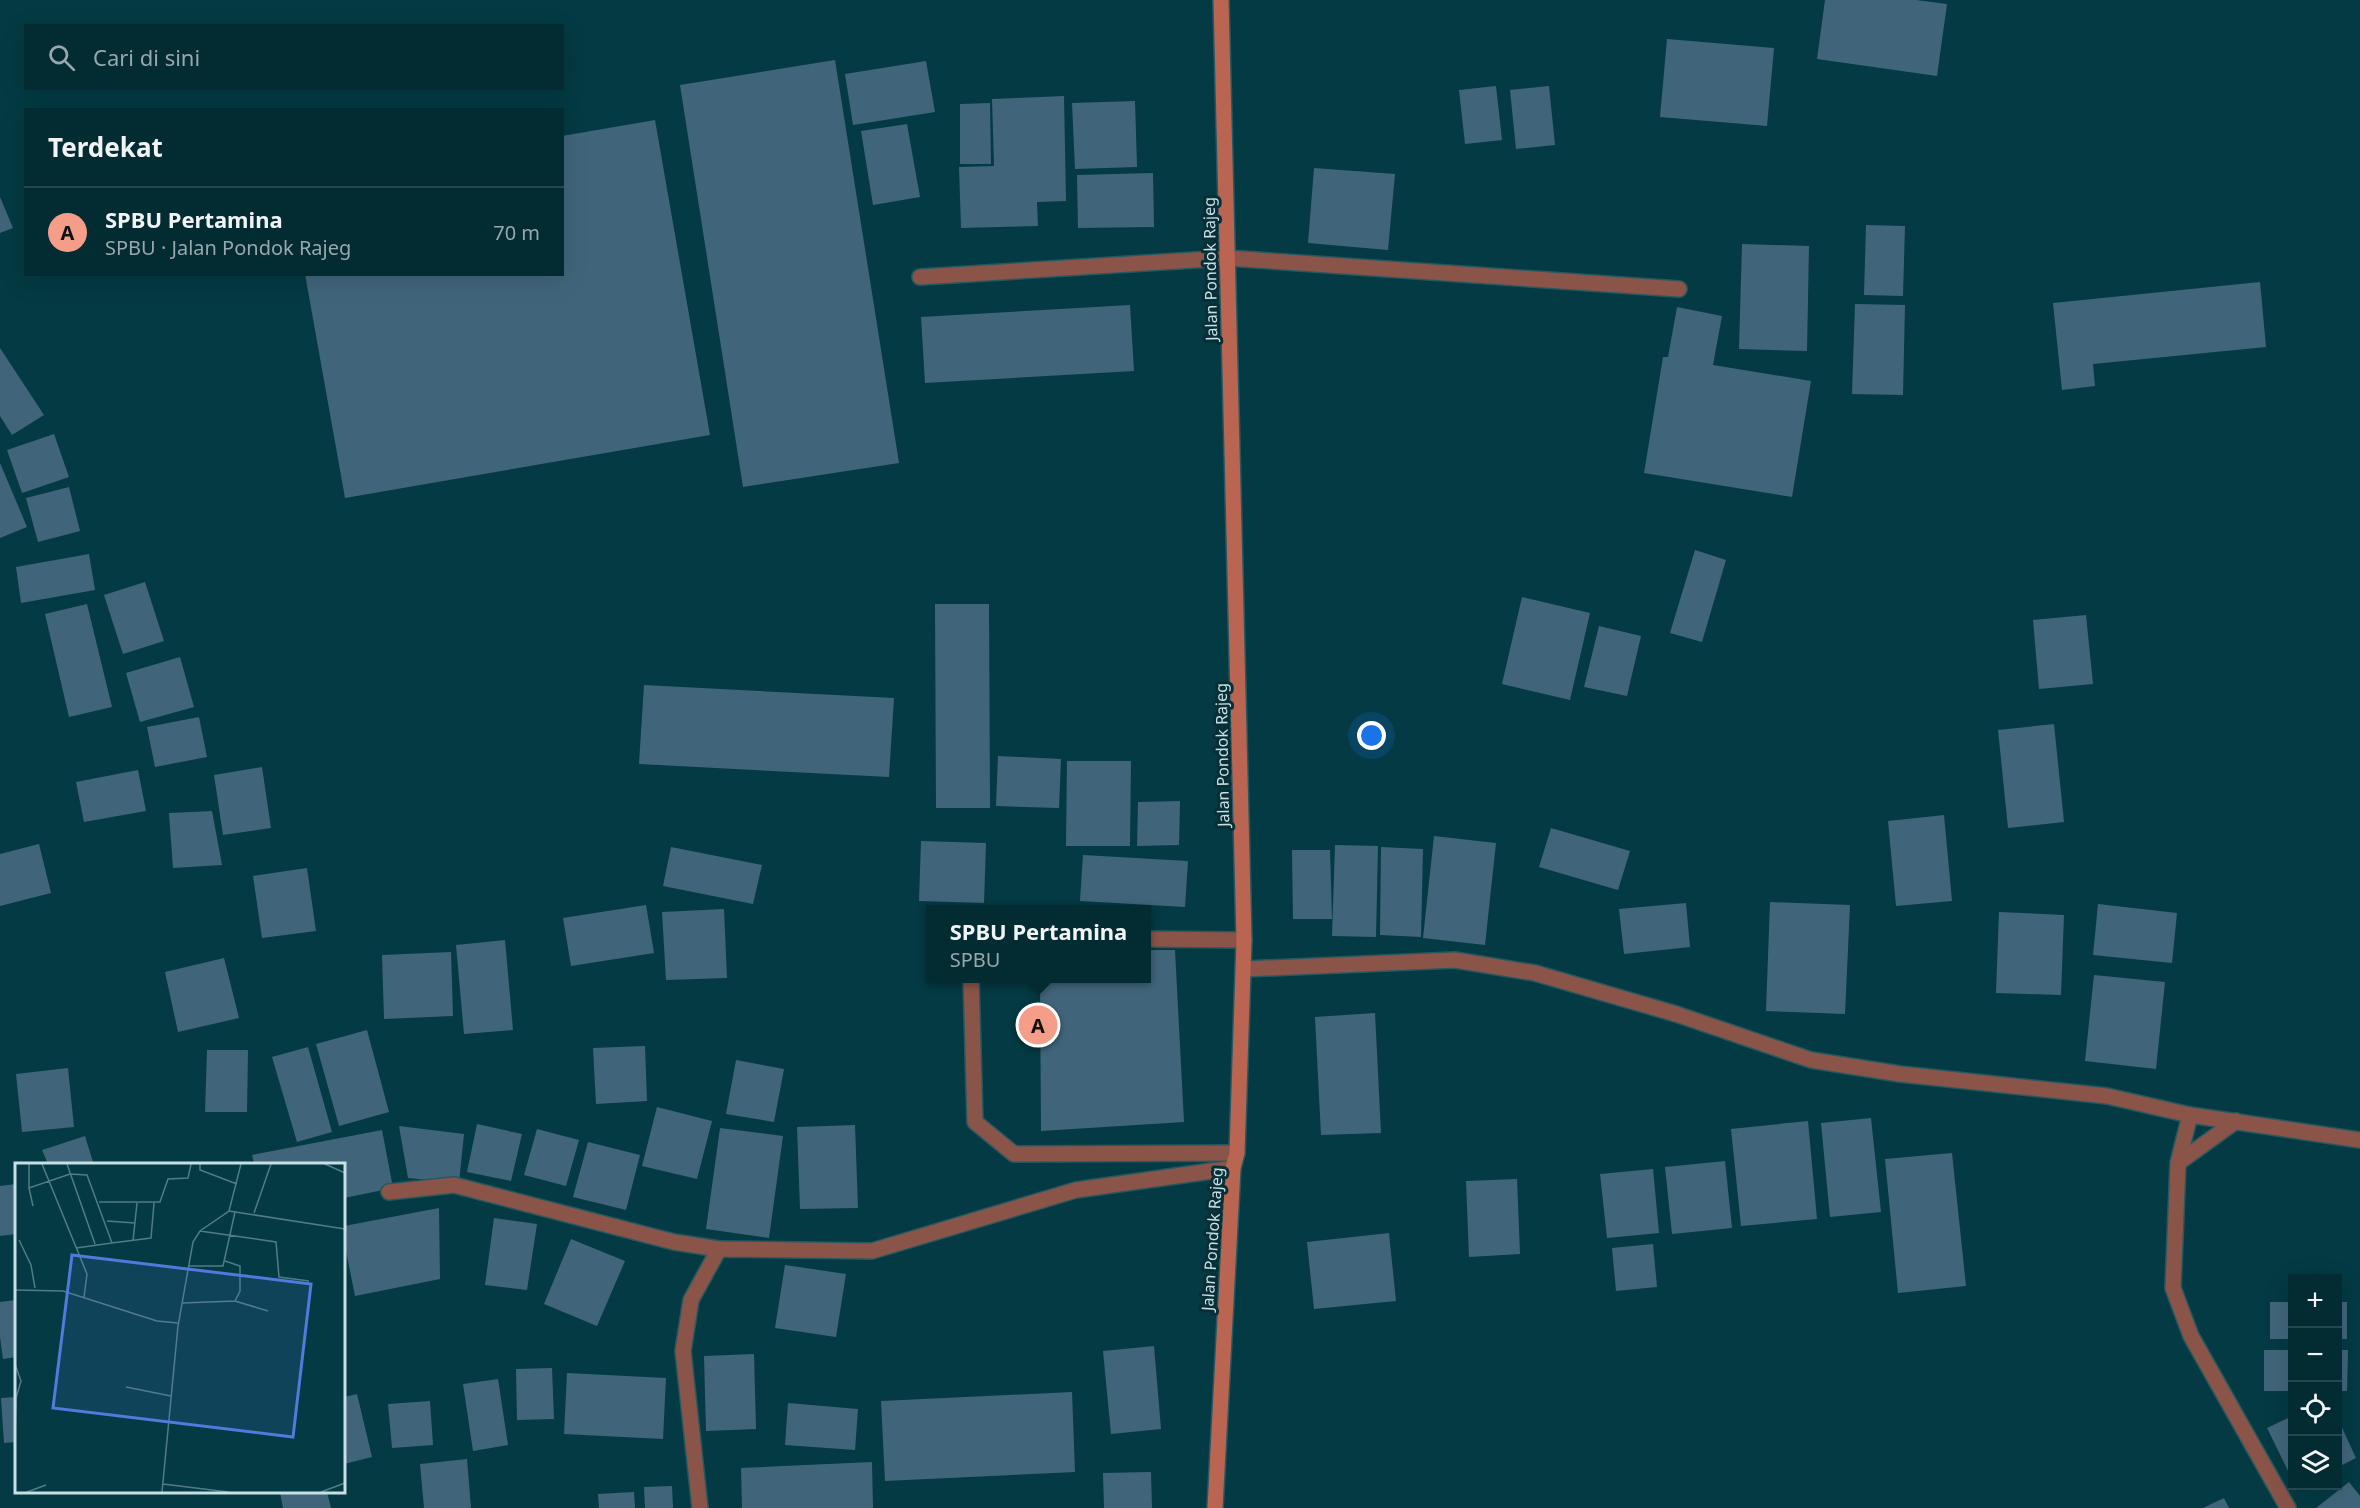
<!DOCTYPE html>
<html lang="id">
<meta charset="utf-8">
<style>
:root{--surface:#032c32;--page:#11383e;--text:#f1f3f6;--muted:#97a7ac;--line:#24484d;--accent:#f49e8a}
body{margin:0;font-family:"Noto Sans",sans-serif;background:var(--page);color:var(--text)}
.controls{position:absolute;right:18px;bottom:18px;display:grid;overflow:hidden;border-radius:0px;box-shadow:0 6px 24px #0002}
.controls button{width:54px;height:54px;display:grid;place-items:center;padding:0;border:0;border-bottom:2px solid var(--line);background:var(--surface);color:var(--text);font:30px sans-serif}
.you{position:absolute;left:1372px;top:736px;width:21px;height:21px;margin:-15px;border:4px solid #fff;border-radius:50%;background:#1a73e8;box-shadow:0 0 0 9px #1a73e833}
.badge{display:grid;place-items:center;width:39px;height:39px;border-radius:50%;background:var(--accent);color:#111;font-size:20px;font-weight:700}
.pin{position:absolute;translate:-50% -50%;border:3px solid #fff;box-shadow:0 2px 6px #0006}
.popup{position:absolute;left:926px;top:905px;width:225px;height:78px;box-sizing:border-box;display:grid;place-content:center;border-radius:0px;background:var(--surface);filter:drop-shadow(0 2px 4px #0005);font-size:20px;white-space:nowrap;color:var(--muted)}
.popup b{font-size:22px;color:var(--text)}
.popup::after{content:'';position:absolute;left:50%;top:100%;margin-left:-12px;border:12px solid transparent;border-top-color:var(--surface)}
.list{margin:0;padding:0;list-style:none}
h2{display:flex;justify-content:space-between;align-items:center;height:78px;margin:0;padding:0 24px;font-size:26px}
h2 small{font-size:20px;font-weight:400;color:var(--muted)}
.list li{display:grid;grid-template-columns:39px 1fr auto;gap:18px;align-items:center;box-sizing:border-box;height:90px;padding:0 24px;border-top:2px solid var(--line)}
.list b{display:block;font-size:22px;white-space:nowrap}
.list p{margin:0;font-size:20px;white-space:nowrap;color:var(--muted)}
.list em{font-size:20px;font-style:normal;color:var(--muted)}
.icon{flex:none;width:33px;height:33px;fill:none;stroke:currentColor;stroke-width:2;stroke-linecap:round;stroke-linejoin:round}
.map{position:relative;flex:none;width:2360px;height:1508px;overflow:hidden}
.search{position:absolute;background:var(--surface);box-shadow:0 6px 24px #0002;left:24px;top:24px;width:540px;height:66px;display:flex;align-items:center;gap:15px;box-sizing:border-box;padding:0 21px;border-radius:0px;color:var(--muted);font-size:22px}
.panel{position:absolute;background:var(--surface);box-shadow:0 6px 24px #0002;left:24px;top:108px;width:540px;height:168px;border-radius:0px}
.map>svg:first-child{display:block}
.building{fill:#40657a}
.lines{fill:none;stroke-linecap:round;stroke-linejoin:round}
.service-casing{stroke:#275860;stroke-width:18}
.minor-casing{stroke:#275860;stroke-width:18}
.secondary-casing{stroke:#275860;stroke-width:18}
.service{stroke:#8a5448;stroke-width:15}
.minor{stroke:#8a5448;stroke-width:15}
.secondary{stroke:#ba6452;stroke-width:15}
.labels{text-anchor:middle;stroke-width:6;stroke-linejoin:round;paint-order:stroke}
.street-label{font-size:16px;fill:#c7e0e5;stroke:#082e36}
.inset-road{fill:none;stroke:#527c84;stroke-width:1.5}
.view{fill:#507adc;fill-opacity:0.15;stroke:#507adc;stroke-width:3}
.inset-edge{fill:none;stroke:#c7e0e5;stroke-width:3}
</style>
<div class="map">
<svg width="2360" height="1508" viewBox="0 0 2360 1508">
<rect width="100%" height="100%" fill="#043a43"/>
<g class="building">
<polygon points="1825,0 1916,0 1947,4 1937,76 1817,59"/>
<polygon points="1667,39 1774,48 1767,126 1660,117"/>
<polygon points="835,60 899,463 743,487 680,85"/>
<polygon points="926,61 935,112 853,125 845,74"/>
<polygon points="1496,86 1502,140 1465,144 1459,90"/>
<polygon points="1549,86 1555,145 1516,149 1510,90"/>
<polygon points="1064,96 1066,201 1037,202 1038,226 961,228 959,167 994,166 992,99"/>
<polygon points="1135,101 1137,167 1075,169 1072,103"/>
<polygon points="990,103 991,164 960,164 960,104"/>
<polygon points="655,120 710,435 345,498 305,274 562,274 562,136"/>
<polygon points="907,124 920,197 873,205 861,131"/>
<polygon points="1314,168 1395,174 1388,250 1308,243"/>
<polygon points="1153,173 1154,227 1078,228 1077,175"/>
<polygon points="0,197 13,228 0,233"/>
<polygon points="1866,225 1905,226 1903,296 1864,295"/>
<polygon points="1742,244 1809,246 1807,351 1739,349"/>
<polygon points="2260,282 2266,347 2093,364 2095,386 2062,390 2053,303"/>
<polygon points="1855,304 1905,305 1903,395 1852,394"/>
<polygon points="1130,305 1134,371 925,383 921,317"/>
<polygon points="1677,307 1722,316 1713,365 1811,381 1792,497 1644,473 1663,357 1668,357"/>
<polygon points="0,348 44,415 12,435 0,416"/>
<polygon points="54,434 69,477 22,493 7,450"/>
<polygon points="0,463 27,527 0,538"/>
<polygon points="69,487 80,531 38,542 26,498"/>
<polygon points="1695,550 1726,560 1702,642 1670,633"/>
<polygon points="89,554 95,590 21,603 16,567"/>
<polygon points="145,582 164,641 123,654 104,595"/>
<polygon points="1522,597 1590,613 1570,700 1502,684"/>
<polygon points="87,604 112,707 69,717 45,614"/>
<polygon points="935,604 989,604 990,808 936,808"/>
<polygon points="2086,615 2093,684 2039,689 2033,620"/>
<polygon points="1599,626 1641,636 1627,696 1584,687"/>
<polygon points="180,657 194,707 140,722 126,673"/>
<polygon points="644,685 894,698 889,777 639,764"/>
<polygon points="199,717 207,757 155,767 147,727"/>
<polygon points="2054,724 2064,822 2008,828 1998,730"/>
<polygon points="998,756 1061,759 1059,808 996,806"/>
<polygon points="1067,761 1131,761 1130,846 1066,846"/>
<polygon points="262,767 271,828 223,835 214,775"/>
<polygon points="138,770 146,811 84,822 76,782"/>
<polygon points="1180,801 1179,845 1137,846 1138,802"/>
<polygon points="212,811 222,865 173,868 169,813"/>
<polygon points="1944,815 1952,901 1896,906 1888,821"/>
<polygon points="1551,828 1630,851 1618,890 1539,867"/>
<polygon points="1434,836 1496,843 1485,945 1423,938"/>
<polygon points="921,841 986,843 984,903 919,901"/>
<polygon points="39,844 51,893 0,906 0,854"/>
<polygon points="1335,845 1378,846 1376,937 1332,936"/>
<polygon points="671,847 762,865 753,904 663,886"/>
<polygon points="1381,847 1423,849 1421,937 1380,935"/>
<polygon points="1292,850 1330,850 1332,919 1293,919"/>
<polygon points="1083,855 1188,861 1185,907 1080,901"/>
<polygon points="307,868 316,931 262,938 253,876"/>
<polygon points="1770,902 1850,905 1845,1014 1766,1011"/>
<polygon points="1686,903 1690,947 1624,954 1619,909"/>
<polygon points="2098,904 2177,913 2172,963 2093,955"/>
<polygon points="646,905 654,953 571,966 563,918"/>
<polygon points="724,909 727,978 666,980 662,912"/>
<polygon points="1999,912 2064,915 2061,995 1996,993"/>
<polygon points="505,940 513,1030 464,1034 456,945"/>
<polygon points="1146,950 1175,950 1184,1122 1041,1131 1040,978 1146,978"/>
<polygon points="451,952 453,1016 384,1019 382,955"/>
<polygon points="224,958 239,1018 178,1032 165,972"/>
<polygon points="2094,975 2165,982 2156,1069 2085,1061"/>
<polygon points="1375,1013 1381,1133 1321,1135 1315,1017"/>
<polygon points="367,1030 389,1112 339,1126 316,1044"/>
<polygon points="645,1046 647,1101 596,1104 593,1048"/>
<polygon points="308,1047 332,1132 297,1142 272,1057"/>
<polygon points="207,1050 248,1050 247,1112 205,1112"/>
<polygon points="736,1060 784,1069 774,1122 726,1114"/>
<polygon points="68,1068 74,1127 22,1132 16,1074"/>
<polygon points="657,1107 712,1121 697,1179 642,1166"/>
<polygon points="1871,1118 1881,1212 1830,1217 1821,1123"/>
<polygon points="1808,1121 1817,1219 1741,1226 1731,1129"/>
<polygon points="477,1124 522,1134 511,1181 467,1172"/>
<polygon points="855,1125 858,1208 800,1209 797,1127"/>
<polygon points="399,1126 464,1134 459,1183 408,1178"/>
<polygon points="720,1128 783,1136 769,1238 706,1229"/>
<polygon points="537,1129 579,1140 566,1186 524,1175"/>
<polygon points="382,1130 393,1188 344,1198 344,1164 254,1164 252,1155"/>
<polygon points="85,1136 93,1162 84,1164 48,1164 42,1150"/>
<polygon points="588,1142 640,1155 626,1210 573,1197"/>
<polygon points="1952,1153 1966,1286 1898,1293 1885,1159"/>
<polygon points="1725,1161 1732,1228 1672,1234 1665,1167"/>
<polygon points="1653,1169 1659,1233 1607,1238 1600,1174"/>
<polygon points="1517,1179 1520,1254 1469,1257 1466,1181"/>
<polygon points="16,1184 16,1234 0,1236 0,1186"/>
<polygon points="439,1208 440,1279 355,1296 344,1241 344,1226"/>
<polygon points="494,1218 537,1224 527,1290 485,1285"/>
<polygon points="1389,1233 1396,1301 1314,1309 1307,1242"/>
<polygon points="571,1239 625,1261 597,1326 544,1304"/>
<polygon points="1653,1244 1657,1287 1616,1291 1612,1248"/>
<polygon points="785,1265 846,1274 836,1337 775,1328"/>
<polygon points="16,1300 16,1357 3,1359 0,1337 0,1302"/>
<rect x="2270" y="1302" width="22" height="37"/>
<rect x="2338" y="1302" width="9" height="37"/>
<polygon points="1154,1346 1161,1429 1111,1434 1103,1351"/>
<rect x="2264" y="1350" width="28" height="41"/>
<polygon points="2338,1350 2348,1350 2347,1391 2338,1391"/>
<polygon points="754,1354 756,1429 706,1431 704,1356"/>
<polygon points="552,1368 554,1419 517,1420 516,1369"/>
<polygon points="567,1373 666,1378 663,1439 564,1434"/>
<polygon points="498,1379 508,1445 473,1451 463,1384"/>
<polygon points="1072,1392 1075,1472 885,1481 881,1401"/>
<polygon points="357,1394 372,1457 344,1464 344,1397"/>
<polygon points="16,1397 16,1442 4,1443 1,1398"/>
<polygon points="430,1401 433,1445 392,1448 388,1404"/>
<polygon points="788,1403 858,1409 855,1450 785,1445"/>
<polygon points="2292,1416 2292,1479 2267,1428"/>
<polygon points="2338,1419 2356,1458 2338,1467"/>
<polygon points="467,1459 471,1508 424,1508 420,1464"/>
<polygon points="872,1462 873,1508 742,1508 741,1468"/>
<polygon points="1151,1472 1152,1508 1104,1508 1103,1473"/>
<polygon points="2349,1482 2360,1496 2360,1508 2316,1508"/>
<polygon points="672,1486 673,1508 645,1508 644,1487"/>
<polygon points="280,1492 327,1492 331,1508 283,1508"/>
<polygon points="634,1492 635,1508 599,1508 598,1494"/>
<polygon points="2224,1498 2229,1508 2203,1508"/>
</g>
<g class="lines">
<g class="service-casing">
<g id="service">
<polyline points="920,277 1227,258"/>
<polyline points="1146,939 1244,940"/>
<polyline points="971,978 975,1122 1014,1154 1237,1153"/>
</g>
</g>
<g class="minor-casing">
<g id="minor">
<polyline points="1227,258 1679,289"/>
<polyline points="1244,969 1455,960 1535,973 1676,1014 1811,1060 1900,1074 2107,1096 2190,1115 2360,1140"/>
<polyline points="2190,1115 2178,1163 2173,1288 2191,1336 2288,1508"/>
<polyline points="2178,1163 2236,1121"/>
<polyline points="389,1192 454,1185 674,1242 719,1249"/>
<polyline points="700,1508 683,1351 691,1300 719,1249 872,1251 1076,1190 1233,1168"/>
</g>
</g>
<g class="secondary-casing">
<polyline id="secondary" points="1215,1508 1233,1168 1237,1153 1244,940 1221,0"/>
</g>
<use href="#service" class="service"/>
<use href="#minor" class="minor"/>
<use href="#secondary" class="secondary"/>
</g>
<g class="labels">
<g class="street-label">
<text transform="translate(1210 269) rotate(-91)" y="6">Jalan Pondok Rajeg</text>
<text transform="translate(1222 755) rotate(-91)" y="6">Jalan Pondok Rajeg</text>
<text transform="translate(1212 1239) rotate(-86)" y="6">Jalan Pondok Rajeg</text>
</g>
</g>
<g transform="translate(15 1163)">
<rect width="330" height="330" fill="#043a43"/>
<path class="inset-road" d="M14,1V25L55,11L72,12L97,80L136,75L139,40M27,1L72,111L69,134M52,1L80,81M185,1V7L222,21M310,1L330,10M14,25L18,43M84,39H145L153,16L173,15L176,1M214,48L330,66M239,50L256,1M92,58L120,60M185,68L261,79L264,114L294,118M4,77L16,102L20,125M118,78L122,40M61,85L97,80M173,103H208L220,49M0,127L48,128L142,158L163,160M220,138L253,148M167,140L220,138L225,128V103L210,98M0,201L6,218L1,235L0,273M111,224L156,233M148,321L213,329M12,329L31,322M147,329L163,163L178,79L185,68L214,48L226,1M306,329L330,320"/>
<path class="view" d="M57,92L296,121L278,274L38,245Z"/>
<rect width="330" height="330" class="inset-edge"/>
</g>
</svg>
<div class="controls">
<button>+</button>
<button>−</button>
<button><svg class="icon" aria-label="locate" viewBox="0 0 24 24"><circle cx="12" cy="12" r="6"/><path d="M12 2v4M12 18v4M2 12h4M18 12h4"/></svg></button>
<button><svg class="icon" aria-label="layers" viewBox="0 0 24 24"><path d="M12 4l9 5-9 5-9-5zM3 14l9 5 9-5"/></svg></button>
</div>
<div class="you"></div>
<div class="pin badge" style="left:1038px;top:1025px">A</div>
<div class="popup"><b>SPBU Pertamina</b>SPBU</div>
<div class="search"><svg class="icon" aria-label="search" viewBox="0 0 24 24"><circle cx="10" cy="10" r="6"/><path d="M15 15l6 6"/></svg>Cari di sini</div>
<section class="panel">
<h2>Terdekat<small></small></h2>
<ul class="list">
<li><span class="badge">A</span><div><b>SPBU Pertamina</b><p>SPBU · Jalan Pondok Rajeg</p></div><em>70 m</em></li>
</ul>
</section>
</div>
